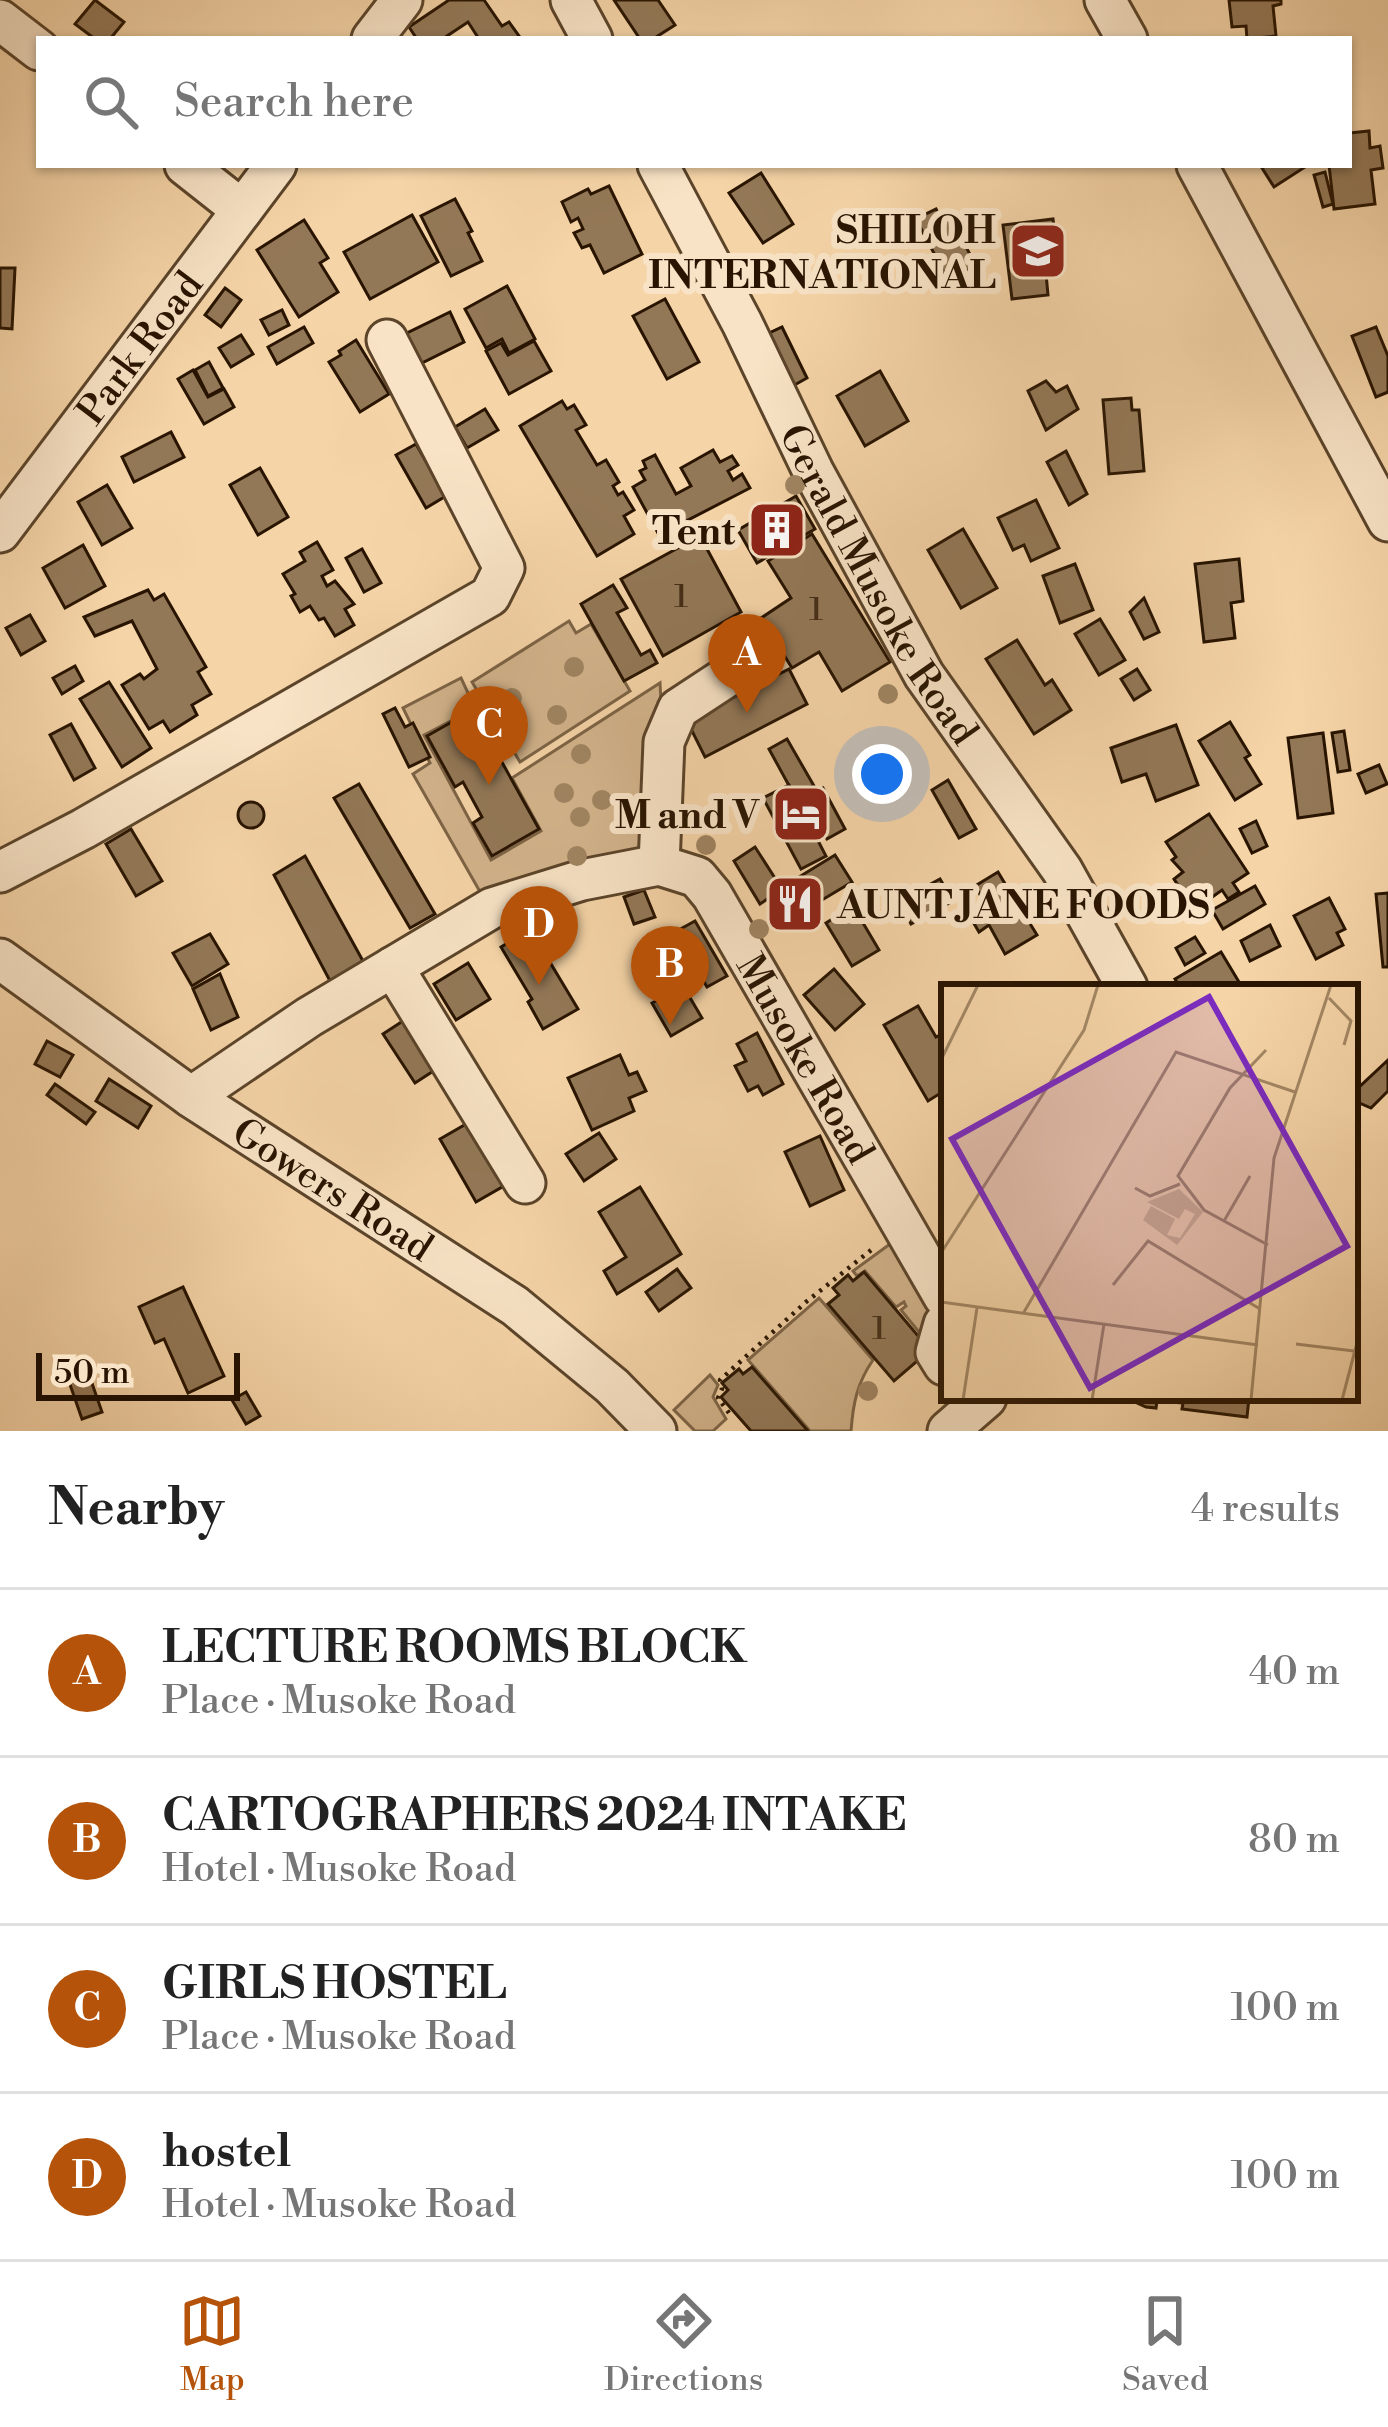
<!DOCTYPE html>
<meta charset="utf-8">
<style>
:root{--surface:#fff;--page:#f2f2f2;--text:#222;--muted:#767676;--line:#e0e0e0;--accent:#b45309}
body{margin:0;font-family:"Libre Bodoni",serif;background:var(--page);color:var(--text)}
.scale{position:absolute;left:36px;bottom:30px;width:204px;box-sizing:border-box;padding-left:12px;border:6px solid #281401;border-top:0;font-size:33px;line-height:42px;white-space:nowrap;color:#281401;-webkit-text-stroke:9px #f8e3c6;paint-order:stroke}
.you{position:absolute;left:882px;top:774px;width:42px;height:42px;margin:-30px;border:9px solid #fff;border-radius:50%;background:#1a73e8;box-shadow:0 0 0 18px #1a73e833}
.badge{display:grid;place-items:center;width:78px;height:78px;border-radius:50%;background:var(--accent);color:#fff;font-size:39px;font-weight:700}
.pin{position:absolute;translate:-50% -99px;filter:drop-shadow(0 3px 6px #0008)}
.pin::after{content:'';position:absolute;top:63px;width:42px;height:36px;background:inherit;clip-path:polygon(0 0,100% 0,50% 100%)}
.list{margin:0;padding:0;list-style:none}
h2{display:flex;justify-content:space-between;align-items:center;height:156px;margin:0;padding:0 48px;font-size:51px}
h2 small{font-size:39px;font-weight:400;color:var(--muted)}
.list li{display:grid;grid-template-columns:78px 1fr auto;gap:36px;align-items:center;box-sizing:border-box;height:168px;padding:0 48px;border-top:3px solid var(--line)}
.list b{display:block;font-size:45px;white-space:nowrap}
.list p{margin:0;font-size:39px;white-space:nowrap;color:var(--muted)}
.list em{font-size:39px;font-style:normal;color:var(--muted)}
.icon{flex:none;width:66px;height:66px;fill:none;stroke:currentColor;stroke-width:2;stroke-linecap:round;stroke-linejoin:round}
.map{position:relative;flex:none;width:1388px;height:1431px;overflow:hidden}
.search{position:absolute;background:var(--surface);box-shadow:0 3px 9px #0004;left:36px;right:36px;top:36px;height:132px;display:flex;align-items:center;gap:30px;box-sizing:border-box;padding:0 42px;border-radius:0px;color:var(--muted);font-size:45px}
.sheet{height:828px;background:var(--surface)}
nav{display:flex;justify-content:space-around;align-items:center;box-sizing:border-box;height:168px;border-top:3px solid var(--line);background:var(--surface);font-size:33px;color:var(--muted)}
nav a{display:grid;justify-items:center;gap:6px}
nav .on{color:var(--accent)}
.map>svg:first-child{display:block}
.green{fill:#d2b38b;stroke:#7d6446;stroke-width:3}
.building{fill:#937857;stroke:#281401;stroke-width:3}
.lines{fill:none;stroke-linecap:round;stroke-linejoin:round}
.minor-casing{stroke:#5b442a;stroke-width:45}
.path{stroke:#281401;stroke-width:4.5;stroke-dasharray:3 6;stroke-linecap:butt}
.minor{stroke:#f8e3c6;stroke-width:39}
.tree{fill:#a08562}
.labels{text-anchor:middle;stroke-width:12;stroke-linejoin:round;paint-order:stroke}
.number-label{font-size:33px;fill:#432d16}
.poi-label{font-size:39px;font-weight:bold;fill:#281401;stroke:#f8e3c6;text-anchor:end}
.street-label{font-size:39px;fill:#281401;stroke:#f8e3c6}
.inset-road{fill:none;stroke:#a38765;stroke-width:3}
.view{fill:#7b2cbf;fill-opacity:0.15;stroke:#7b2cbf;stroke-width:6}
.inset-edge{fill:none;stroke:#281401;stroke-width:6}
</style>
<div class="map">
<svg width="1388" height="1431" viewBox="0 0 1388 1431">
<rect width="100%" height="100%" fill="#f5d4a7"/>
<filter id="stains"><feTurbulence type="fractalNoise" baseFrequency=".00167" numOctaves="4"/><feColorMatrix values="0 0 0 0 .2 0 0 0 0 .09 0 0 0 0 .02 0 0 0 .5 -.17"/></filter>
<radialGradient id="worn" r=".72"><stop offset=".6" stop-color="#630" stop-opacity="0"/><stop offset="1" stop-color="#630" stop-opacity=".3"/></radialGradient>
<g class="green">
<polygon points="569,621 576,633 591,624 630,691 520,762 472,682"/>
<polygon points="461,678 475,708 424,735 491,860 541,831 512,778 660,683 663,738 658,852 483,897 413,774 430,763 403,708"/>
<polygon points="901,1236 935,1291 932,1348 901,1310 906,1306 904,1302 896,1307 865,1271 857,1276 853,1271"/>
<path d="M819,1298L873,1360C857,1383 853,1404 851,1431H810L748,1360Z"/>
<polygon points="710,1375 718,1385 713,1397 726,1419 713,1431 695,1431 674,1410"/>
</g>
<g class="building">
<polygon points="95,0 124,22 110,39 95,39 75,24"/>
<polygon points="449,0 484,0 502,26 509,22 519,36 515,39 479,39 468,22 447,36 449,39 417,39 409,27"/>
<polygon points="614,0 658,0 675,25 653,39 640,39"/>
<polygon points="1229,0 1281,0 1281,4 1273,6 1276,36 1247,39 1246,26 1232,27"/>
<polygon points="1369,131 1370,148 1380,146 1383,168 1371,170 1375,204 1334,209 1329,165 1349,165 1349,133"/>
<polygon points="1267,165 1308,165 1274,187 1262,168"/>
<polygon points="1325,172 1333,204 1323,207 1314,175"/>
<polygon points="761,173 793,224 763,243 729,193"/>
<polygon points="609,186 642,254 604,273 590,245 582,248 574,233 583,229 578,218 571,222 562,202 588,189 591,194"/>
<polygon points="455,199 472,231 468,233 482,261 451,276 421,216"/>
<polygon points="936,209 942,220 950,216 976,266 948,280 916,219"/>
<polygon points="412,215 438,262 370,299 344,252"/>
<polygon points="1053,219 1058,261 1045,263 1048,295 1012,299 1003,225"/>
<polygon points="304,220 328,258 320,263 338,292 299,317 257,250"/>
<polygon points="0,268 15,268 12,329 0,328"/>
<polygon points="507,286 535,339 509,353 502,339 486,348 465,309"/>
<polygon points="225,288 241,300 221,327 205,315"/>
<polygon points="665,299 699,362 667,379 633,316"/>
<polygon points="282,310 289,325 269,335 261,320"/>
<polygon points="450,312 464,342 420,364 405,334"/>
<polygon points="304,327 313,343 277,364 268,347"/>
<polygon points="782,327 807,378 791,387 765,335"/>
<polygon points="1376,327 1388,356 1388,392 1376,397 1352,336"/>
<polygon points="241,335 253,354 231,367 219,348"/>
<polygon points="356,340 389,394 360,412 329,362 341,355 339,351"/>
<polygon points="534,341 551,371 509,394 486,351 501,343 508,355"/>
<polygon points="209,362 223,388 208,396 195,370"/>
<polygon points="193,370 208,397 224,389 234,407 204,424 178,379"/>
<polygon points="880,371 908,421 865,446 837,396"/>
<polygon points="1046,381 1056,392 1067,386 1078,409 1046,430 1028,391"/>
<polygon points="1131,398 1132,410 1139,410 1144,471 1109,474 1103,400"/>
<polygon points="562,401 567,409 574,405 586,425 576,430 597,465 606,460 619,482 613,486 618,495 623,492 634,510 624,516 634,534 597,556 520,426"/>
<polygon points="485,409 498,430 467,448 455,427"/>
<polygon points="171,432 184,457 134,482 122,457"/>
<polygon points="416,444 446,496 426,508 396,455"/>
<polygon points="713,450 720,462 732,456 738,465 728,471 733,480 742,474 750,488 659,535 633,487 645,480 640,471 646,468 643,461 655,455 676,494 691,486 681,468"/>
<polygon points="1066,451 1087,494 1069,505 1047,462"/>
<polygon points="260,468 288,517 258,535 230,485"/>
<polygon points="107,485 132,528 102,545 78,502"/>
<polygon points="796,496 815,529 757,563 738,530"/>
<polygon points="1036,500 1059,548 1031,561 1024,545 1013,550 998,518"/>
<polygon points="963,529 997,588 961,608 928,550"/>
<polygon points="812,534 890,662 842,691 819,652 792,668 761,618 791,598 768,561"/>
<polygon points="700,536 741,612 663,656 621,579"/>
<polygon points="317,542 333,570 322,576 327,586 335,581 354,604 345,609 354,625 335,636 324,618 319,620 310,606 300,612 291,596 295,594 283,574 305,561 300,552"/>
<polygon points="83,545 105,586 65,608 43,568"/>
<polygon points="362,549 381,583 364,592 346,558"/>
<polygon points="1239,559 1243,601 1231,603 1235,638 1204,642 1195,564"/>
<polygon points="1075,564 1093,610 1060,623 1043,576"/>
<polygon points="613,585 627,608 617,613 641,655 650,650 657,663 624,681 581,604"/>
<polygon points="148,590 154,600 164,594 206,667 198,672 211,694 192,705 197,715 170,732 163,721 149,729 122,685 140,674 144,679 157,669 132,621 95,636 84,617"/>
<polygon points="1144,598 1159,632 1144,639 1130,612"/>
<polygon points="30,615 45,641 21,655 6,628"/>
<polygon points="1100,619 1125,660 1099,675 1075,634"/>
<polygon points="1017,640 1045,685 1052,680 1071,710 1034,734 986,659"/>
<polygon points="75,666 83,681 62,694 53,678"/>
<polygon points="789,669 807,704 705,757 687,721"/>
<polygon points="1137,669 1150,690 1134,700 1121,679"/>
<polygon points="109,682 151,748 122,767 80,699"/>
<polygon points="395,708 405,727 413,723 430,757 409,767 383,714"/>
<polygon points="473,710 539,829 492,856 473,823 482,817 463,782 455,787 427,736"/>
<polygon points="1230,722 1250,755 1245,758 1261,784 1235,800 1199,741"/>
<polygon points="71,724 95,768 74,780 50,735"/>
<polygon points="1176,725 1198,785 1156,801 1146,774 1122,782 1111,748"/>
<polygon points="1344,731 1350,770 1338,772 1332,733"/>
<polygon points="1323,733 1333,813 1298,818 1288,738"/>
<polygon points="787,739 814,786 793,793 769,749"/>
<polygon points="1379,765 1387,784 1366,793 1358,774"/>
<polygon points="948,780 976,829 959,838 932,790"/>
<polygon points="359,784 435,914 410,928 334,798"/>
<polygon points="789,785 826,856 801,869 763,798"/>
<polygon points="823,788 845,829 827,839 804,798"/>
<circle cx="251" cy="815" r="13"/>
<polygon points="1209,814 1248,873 1233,883 1239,892 1228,899 1222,890 1194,910 1174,879 1183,872 1172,860 1176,857 1166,842"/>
<polygon points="1256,821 1267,846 1252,853 1240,829"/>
<polygon points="131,829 162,881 136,896 106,844"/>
<polygon points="755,847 782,889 760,904 734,861"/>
<polygon points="835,855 852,882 817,903 813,896 807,899 797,881 800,879 799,877"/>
<polygon points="305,856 363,961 330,981 274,875"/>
<polygon points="998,872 1010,892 1019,887 1036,917 1029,922 1037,935 1005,954 989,925 979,932 969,915 986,905 975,886"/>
<polygon points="940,879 953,901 911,924 899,901"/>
<polygon points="1255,886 1265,904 1223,929 1212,910"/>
<polygon points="644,890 655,917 634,924 624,897"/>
<polygon points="791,891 800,906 781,918 772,903"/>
<polygon points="1388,893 1388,967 1383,967 1376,894"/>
<polygon points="1329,898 1345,929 1337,933 1343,945 1316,959 1294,916"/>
<polygon points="853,906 879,950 852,966 826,923"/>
<polygon points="695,921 727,976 707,987 675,932"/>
<polygon points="1270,925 1280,946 1250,961 1241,941"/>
<polygon points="530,929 578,1009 543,1029 528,1002 532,999 501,947"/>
<polygon points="210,934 228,964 192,986 173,953"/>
<polygon points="1195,937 1205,953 1185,965 1176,948"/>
<polygon points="1221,952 1242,987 1180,987 1175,979"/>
<polygon points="468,963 490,999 456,1020 434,984"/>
<polygon points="834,969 864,1004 835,1030 804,995"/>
<polygon points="220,974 238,1017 211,1030 193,989"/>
<polygon points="676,990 678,995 686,991 702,1018 671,1036 652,1003"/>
<polygon points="918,1006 936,1037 944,1033 944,1091 928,1101 884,1025"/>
<polygon points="406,1019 441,1066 415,1083 383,1034"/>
<polygon points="757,1033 783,1084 763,1095 758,1086 748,1091 735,1066 746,1061 737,1044"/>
<polygon points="47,1041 73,1055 60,1077 35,1064"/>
<polygon points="620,1055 629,1075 637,1072 646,1091 629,1098 634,1111 592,1130 568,1078"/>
<polygon points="1388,1060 1388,1091 1371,1108 1355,1101 1355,1091"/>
<polygon points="109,1079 151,1106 138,1128 96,1101"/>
<polygon points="55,1084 95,1112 86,1124 47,1095"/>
<polygon points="473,1120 509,1183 476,1202 440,1139"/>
<polygon points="599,1133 616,1159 584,1181 566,1154"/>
<polygon points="820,1136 844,1190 810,1206 785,1152"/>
<polygon points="640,1187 681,1254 617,1294 604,1271 626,1257 599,1212"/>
<polygon points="677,1269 691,1288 659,1311 646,1292"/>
<polygon points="864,1272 930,1350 894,1381 828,1304 839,1295 833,1288 848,1275 853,1281"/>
<polygon points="183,1287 224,1376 188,1393 164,1339 155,1343 139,1307"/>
<polygon points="752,1367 808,1431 751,1431 721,1397 728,1390 722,1383 739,1369 743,1374"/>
<polygon points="87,1369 102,1412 82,1419 67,1376"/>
<polygon points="246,1392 260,1416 246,1424 232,1400"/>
<polygon points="1249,1398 1247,1417 1182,1409 1183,1403 1157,1401 1156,1408 1146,1407 1126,1398"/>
</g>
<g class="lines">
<g class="minor-casing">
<g id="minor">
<polyline points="571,0 592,39"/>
<polyline points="1105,0 1127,39"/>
<polyline points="0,20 39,50"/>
<polyline points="372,39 402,0"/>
<polyline points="185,165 242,210"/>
<path id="s1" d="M658,165L742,323L813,471L924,675L1062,870L1127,987"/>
<polyline points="1197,165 1388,521"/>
<path id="s2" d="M0,532L276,165"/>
<polyline points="659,865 664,742 678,709 745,665"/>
<polyline points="0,872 83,829 490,596 504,568 387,340"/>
<path id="s3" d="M0,959L191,1097L515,1306L612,1386L656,1431"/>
<polyline points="393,967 525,1183"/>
<path id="s4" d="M191,1097L309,1017L492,908L582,880L659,865L697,877L712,895L944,1297"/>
<polyline points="944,1324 936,1352 944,1365"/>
<polyline points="948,1431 986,1398"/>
</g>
</g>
<polyline class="path" points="729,1413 718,1398 722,1389 720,1380 806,1302 875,1247"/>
<use href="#minor" class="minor"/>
</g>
<g class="tree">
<circle cx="795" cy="485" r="10"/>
<circle cx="574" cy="667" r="10"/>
<circle cx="888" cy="694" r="10"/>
<circle cx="512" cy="698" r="10"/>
<circle cx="557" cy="715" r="10"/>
<circle cx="581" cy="754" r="10"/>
<circle cx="564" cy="793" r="10"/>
<circle cx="602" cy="800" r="10"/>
<circle cx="580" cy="817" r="10"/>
<circle cx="706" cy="845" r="10"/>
<circle cx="577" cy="856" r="10"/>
<circle cx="759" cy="929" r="10"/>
<circle cx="868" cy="1391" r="10"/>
</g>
<defs>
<g id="school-square" transform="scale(3)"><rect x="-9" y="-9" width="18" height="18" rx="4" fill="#8f2418" stroke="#f8e3c6"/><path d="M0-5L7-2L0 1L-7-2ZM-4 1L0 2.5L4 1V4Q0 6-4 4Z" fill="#fff"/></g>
<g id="building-square" transform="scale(3)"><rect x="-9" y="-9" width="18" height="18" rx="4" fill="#8f2418" stroke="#f8e3c6"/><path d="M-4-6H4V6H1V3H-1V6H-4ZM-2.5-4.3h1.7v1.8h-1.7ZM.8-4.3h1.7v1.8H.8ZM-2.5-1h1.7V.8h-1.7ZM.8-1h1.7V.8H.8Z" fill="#fff"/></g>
<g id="hotel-square" transform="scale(3)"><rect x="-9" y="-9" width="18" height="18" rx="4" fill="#8f2418" stroke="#f8e3c6"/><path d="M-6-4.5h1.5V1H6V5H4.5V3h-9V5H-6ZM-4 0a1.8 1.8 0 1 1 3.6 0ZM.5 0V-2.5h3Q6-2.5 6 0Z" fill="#fff"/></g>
<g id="restaurant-square" transform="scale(3)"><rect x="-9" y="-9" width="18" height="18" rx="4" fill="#8f2418" stroke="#f8e3c6"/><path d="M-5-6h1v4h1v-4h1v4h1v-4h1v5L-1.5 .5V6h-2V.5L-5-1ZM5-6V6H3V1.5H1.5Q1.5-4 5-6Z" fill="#fff"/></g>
</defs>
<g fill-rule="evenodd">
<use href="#school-square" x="1038" y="251"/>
<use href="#building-square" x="777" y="530"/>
<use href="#hotel-square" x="801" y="814"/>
<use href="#restaurant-square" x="795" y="904"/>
</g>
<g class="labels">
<g class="number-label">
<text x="681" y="607">1</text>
<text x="816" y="620">1</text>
<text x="879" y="1339">1</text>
</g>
<g class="poi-label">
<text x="996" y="243">SHILOH<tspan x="996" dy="45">INTERNATIONAL</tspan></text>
<text x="735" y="544">Tent</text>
<text x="759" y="828">M and V</text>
<text x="837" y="918" text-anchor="start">AUNT JANE FOODS</text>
</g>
<g class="street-label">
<text dy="14" stroke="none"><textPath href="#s2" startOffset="231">Park Road</textPath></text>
<text dy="14" stroke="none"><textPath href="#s1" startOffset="474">Gerald Musoke Road</textPath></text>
<text dy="14" stroke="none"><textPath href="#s4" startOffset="780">Musoke Road</textPath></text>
<text dy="14" stroke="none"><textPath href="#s3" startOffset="405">Gowers Road</textPath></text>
</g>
</g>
<g transform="translate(941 984)">
<rect width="417" height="417" fill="#f5d4a7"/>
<path d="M238,205L262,228L236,261L202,236L210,222L234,235L226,251L239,254L254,230L244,225L238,235L206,218Z" fill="#d2b38b"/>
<path class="inset-road" d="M388,14L410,37L403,61M325,66L289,104L237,192L263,226L327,261M0,76L37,1M194,204L209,212L239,200M283,237L309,192M0,269L143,46L157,1M172,301L207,257L319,325M0,318L317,361M83,328L235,68L354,108M355,360L413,367M22,416L36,324M151,416L163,340M310,416L333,174L390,1M401,416L417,355"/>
<path class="view" d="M268,13L406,262L149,404L11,155Z"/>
<rect width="417" height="417" class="inset-edge"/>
</g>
<rect width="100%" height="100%" filter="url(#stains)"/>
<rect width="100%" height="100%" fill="url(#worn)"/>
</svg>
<div class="scale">50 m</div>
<div class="you"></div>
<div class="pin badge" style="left:747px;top:713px">A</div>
<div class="pin badge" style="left:670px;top:1025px">B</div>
<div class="pin badge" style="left:489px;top:785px">C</div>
<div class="pin badge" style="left:539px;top:985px">D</div>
<div class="search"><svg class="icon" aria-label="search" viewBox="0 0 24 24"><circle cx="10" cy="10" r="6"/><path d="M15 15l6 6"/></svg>Search here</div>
</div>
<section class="sheet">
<h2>Nearby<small>4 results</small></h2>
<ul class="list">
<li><span class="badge">A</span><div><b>LECTURE ROOMS BLOCK</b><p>Place · Musoke Road</p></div><em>40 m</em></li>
<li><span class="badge">B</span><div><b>CARTOGRAPHERS 2024 INTAKE</b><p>Hotel · Musoke Road</p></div><em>80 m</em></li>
<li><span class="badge">C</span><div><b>GIRLS HOSTEL</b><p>Place · Musoke Road</p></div><em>100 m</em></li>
<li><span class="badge">D</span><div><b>hostel</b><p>Hotel · Musoke Road</p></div><em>100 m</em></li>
</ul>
</section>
<nav>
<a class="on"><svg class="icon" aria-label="map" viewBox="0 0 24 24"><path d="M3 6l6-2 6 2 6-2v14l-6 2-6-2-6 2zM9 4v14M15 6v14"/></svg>Map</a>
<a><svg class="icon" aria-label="directions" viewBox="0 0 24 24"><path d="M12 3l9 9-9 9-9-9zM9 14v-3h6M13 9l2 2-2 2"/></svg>Directions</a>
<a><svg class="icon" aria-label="saved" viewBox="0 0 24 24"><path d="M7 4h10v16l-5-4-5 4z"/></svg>Saved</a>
</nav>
